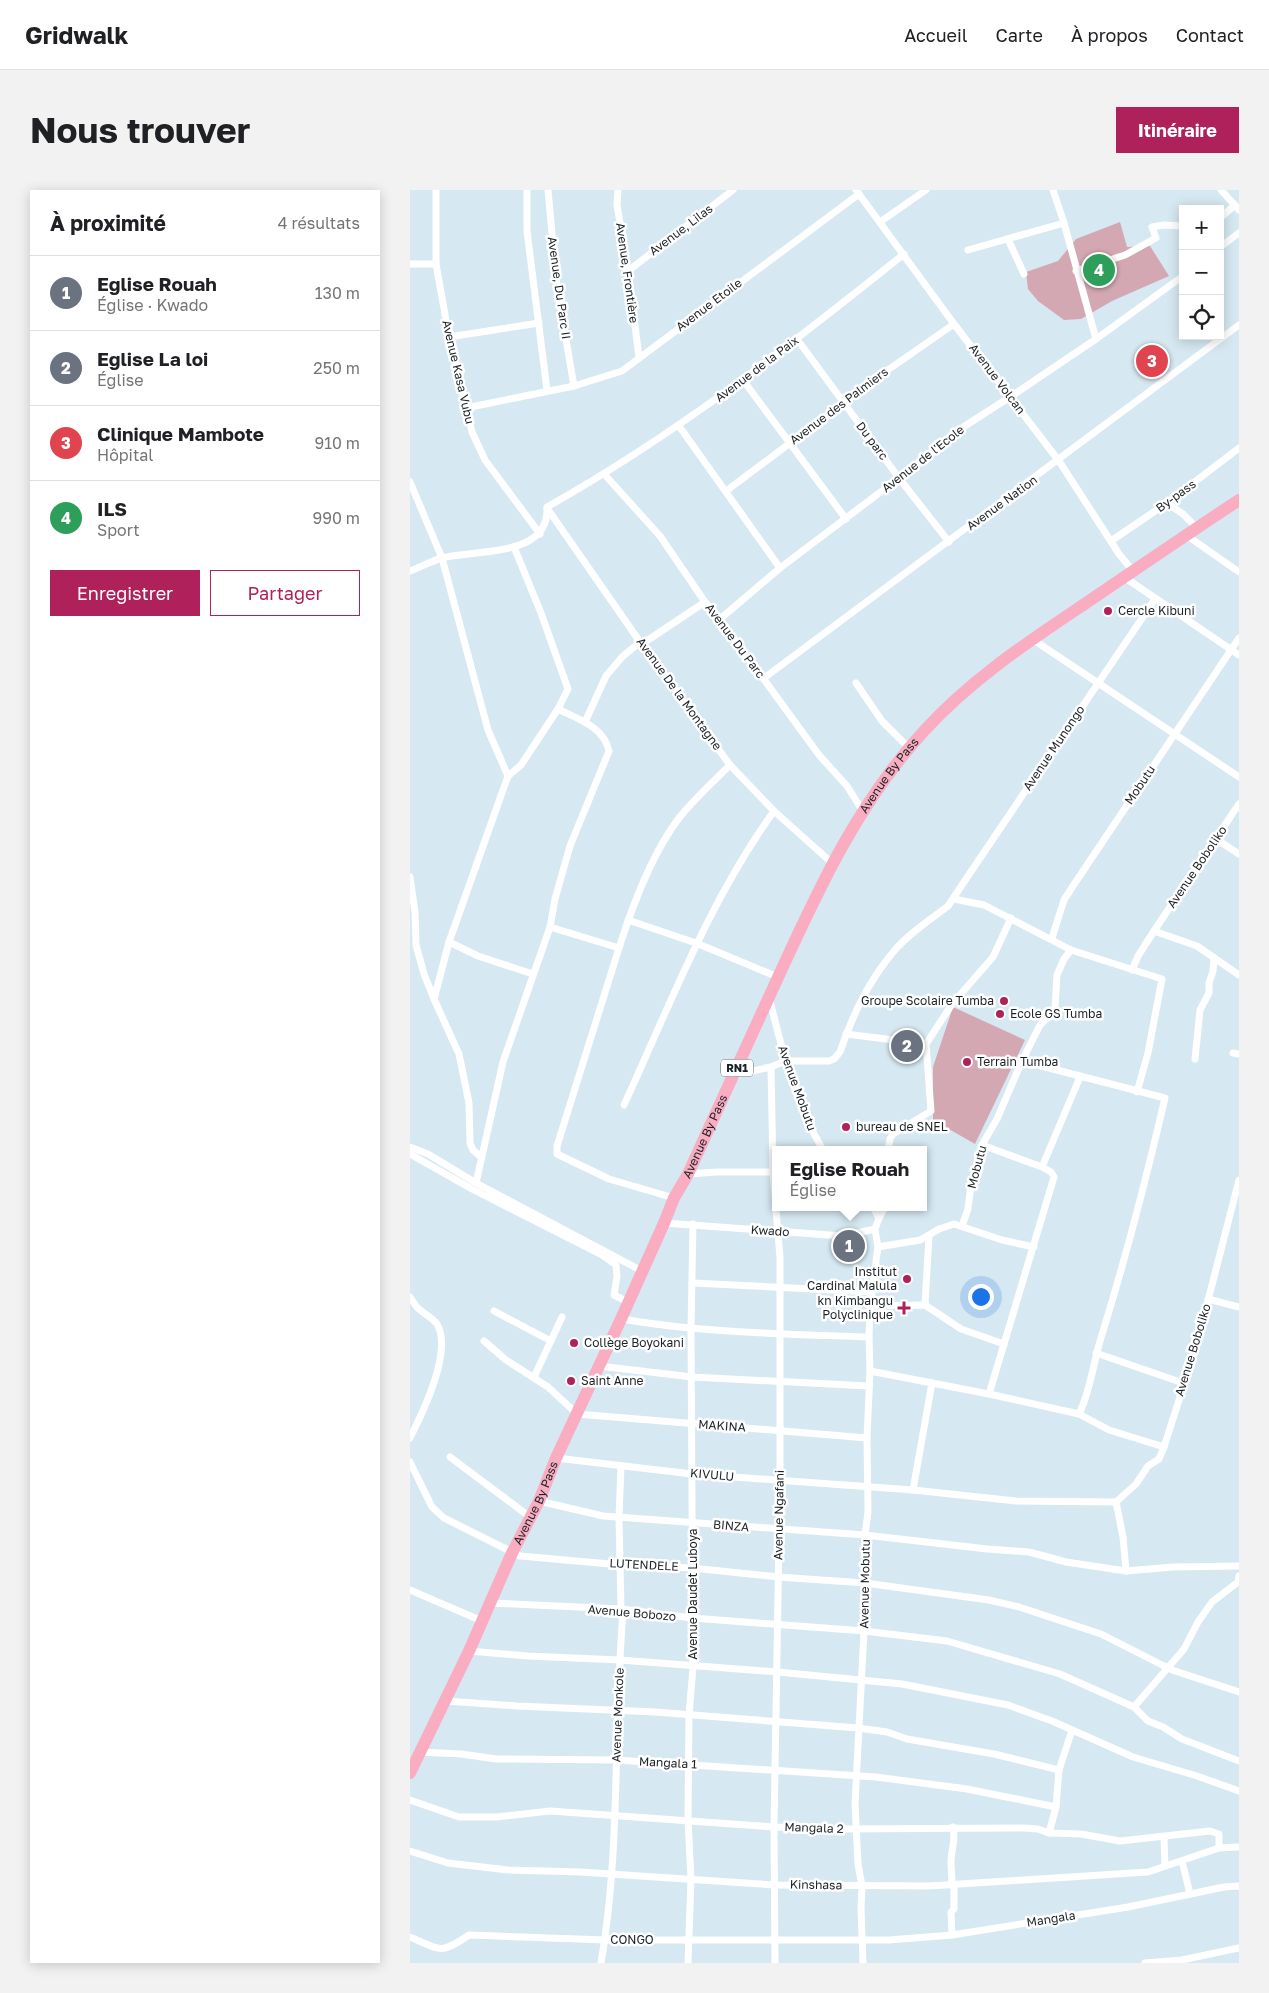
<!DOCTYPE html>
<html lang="fr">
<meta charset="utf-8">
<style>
:root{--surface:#fff;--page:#f2f2f2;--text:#202124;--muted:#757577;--line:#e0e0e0;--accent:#af215a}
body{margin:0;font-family:"Golos Text",sans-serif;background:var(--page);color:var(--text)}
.controls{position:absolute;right:15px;top:15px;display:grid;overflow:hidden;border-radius:0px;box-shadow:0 2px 12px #0003}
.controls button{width:45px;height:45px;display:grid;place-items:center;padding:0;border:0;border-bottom:1px solid var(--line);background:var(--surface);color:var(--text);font:25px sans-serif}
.you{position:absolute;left:570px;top:1106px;width:18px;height:18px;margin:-12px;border:4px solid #fff;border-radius:50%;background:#1a73e8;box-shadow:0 0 0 8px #1a73e833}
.badge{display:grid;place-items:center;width:32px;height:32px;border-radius:50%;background:var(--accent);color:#fff;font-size:16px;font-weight:700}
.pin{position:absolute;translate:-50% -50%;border:2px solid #fff;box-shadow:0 1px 5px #0006}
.popup{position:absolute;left:362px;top:956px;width:155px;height:65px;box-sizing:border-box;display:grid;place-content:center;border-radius:0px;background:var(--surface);filter:drop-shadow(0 1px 4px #0005);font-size:16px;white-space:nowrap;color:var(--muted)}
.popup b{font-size:19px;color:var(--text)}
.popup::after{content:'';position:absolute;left:50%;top:100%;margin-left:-10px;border:10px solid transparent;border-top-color:var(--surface)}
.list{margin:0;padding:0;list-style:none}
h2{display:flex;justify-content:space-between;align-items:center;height:65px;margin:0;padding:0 20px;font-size:21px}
h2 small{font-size:16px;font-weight:400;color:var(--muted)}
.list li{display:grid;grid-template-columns:32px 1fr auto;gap:15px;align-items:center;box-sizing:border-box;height:75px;padding:0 20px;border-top:1px solid var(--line)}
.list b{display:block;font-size:19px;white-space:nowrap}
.list p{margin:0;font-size:16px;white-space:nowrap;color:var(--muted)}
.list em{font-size:16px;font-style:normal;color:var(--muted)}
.actions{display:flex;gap:10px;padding:15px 20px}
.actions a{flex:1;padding:11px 0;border:1px solid var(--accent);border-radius:0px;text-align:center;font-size:18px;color:var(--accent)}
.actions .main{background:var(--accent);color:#fff}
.icon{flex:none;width:28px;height:28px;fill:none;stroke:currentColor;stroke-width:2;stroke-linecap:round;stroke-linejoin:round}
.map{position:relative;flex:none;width:829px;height:1773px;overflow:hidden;border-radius:0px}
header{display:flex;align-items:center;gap:30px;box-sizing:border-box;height:70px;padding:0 25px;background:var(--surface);border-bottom:1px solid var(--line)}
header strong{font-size:24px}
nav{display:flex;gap:28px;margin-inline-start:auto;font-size:18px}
.intro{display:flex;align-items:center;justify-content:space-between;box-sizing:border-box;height:120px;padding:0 30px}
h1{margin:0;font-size:35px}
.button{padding:12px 22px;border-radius:0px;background:var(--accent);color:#fff;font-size:18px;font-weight:700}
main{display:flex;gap:30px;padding:0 30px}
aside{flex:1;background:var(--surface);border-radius:0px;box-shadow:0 2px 12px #0003}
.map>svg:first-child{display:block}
.green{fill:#d3a8b2}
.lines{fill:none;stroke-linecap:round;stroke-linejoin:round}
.street{stroke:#fff;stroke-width:7}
.highway{stroke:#faacc0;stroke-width:12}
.poi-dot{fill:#af215a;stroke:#fff;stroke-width:2}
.labels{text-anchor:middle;stroke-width:5;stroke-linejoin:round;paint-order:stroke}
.shield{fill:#fff;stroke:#5f6466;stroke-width:1}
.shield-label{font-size:11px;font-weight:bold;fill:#1b2225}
.street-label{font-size:12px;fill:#1b2225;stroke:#fff}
.poi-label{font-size:12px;fill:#1b2225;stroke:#fff;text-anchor:start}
</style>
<header>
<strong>Gridwalk</strong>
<nav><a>Accueil</a><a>Carte</a><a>À propos</a><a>Contact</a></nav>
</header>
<div class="intro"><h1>Nous trouver</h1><a class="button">Itinéraire</a></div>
<main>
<aside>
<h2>À proximité<small>4 résultats</small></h2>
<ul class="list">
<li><span class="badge" style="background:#6b7280">1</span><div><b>Eglise Rouah</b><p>Église · Kwado</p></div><em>130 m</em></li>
<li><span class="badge" style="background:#6b7280">2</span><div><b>Eglise La loi</b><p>Église</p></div><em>250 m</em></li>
<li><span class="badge" style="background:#e0444e">3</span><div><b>Clinique Mambote</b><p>Hôpital</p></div><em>910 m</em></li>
<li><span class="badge" style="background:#2e9e5b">4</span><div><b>ILS</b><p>Sport</p></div><em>990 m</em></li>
</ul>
<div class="actions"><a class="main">Enregistrer</a><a>Partager</a></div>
</aside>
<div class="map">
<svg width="829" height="1773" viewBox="0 0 829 1773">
<rect width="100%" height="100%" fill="#d6e8f1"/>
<g class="green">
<polygon points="710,32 717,57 740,56 759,86 702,111 671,129 654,130 628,111 618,99 616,82 648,71 666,49"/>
<polygon points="543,817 615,850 565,954 523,930 523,877"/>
</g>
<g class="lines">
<g class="street">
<polyline points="26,0 26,74 39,147 62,242 75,270 130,344"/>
<polyline points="117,0 117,41 137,200"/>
<polyline points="138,0 147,98 164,196"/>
<polyline points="208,0 207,15 218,81 229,167"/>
<polyline points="446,0 544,134 649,271 709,364 723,381"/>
<polyline points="643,0 654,33 686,149"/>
<polyline points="811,0 829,20"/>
<polyline points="810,28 825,15"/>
<polyline points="470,32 516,0"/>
<polyline points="598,49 614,84"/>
<polyline points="810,57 829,43"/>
<polyline points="558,60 654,33"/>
<polyline points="0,74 26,74"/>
<polyline points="218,81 323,0"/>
<polyline points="666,81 715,65 746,48 742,37 754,35 773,36"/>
<polyline points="39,147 129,133"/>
<polyline points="387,149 489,288 539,352"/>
<polyline points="333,190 436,329"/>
<polyline points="56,218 164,196 212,181 449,4"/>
<polyline points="269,236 370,378"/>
<polyline points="195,285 250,346 295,412 310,429 409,565 437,596 452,620"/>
<polyline points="0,292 32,368 78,540 98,586"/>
<polyline points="316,301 472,184 544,134"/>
<polyline points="757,313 773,324 787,338"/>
<polyline points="137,318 230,452 320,575 364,621 422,673"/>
<polyline points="776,345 829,382"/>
<polyline points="701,351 757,313 829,258"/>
<path d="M0,381C11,377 21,371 32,368C66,359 140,368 137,317C267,244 378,157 494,64"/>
<polyline points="714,387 829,465"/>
<polyline points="310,429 370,378 489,288 544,243 600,207 686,149 773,86"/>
<polyline points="622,449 829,587"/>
<polyline points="232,454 295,412"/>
<polyline points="354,488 829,135"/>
<polyline points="446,493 472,531 499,558"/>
<polyline points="175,532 196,486 212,467 230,452"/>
<polyline points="806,649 829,664"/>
<polyline points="0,687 5,722 6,755 14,784 24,809"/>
<polyline points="544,709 574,715 661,760 752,789 738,863 727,902"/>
<polyline points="218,730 286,753 368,787"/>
<polyline points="140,737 209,758"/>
<polyline points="744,741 787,756 829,785"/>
<polyline points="642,748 654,710 663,696 829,448"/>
<polyline points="39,752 68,766 123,784"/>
<polyline points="722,780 728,766 744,741 829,614"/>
<path d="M359,807C372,860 385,913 413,960"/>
<polyline points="436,844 516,854"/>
<polyline points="823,863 829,864"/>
<polyline points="785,869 790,820 799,803 799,793 803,781 804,769"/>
<path d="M612,871L755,908C736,990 715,1071 690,1151C683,1175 680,1202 669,1224"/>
<polyline points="361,877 363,982 370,1068 370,1291 364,1637 365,1773"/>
<path d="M324,885L361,877L375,871H419L424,869L430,862C443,824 458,792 484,761C499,743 520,730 538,716L560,683L745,409"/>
<path d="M214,915C260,815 299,711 364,621"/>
<polyline points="572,955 632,977 641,982 644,987 579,1204"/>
<polyline points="0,957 18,964 66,993 232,1081"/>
<polyline points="478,960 480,949 483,944 521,921 516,854 542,814 583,767 601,728"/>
<polyline points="0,964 62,999 192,1065 206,1075 207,1086 204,1105 218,1112"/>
<polyline points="71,967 63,960 60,953 59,913 49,864 24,809 39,752 98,586 111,575 148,519 158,499 131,423 104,357"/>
<polyline points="632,977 670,887"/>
<polyline points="278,984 307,982 365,982"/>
<path d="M66,993L93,872L140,737L145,709L160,656L199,561C194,537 168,529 148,519"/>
<path d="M264,1008L199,989L147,964V956L209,758C222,717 243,662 269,628C284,609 303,592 320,575"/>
<polyline points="469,1028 475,1017"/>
<polyline points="254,1033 433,1046 465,1039"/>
<polyline points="552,1036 558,1019 561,995 568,978 572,955 587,929 612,871 630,835 642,824 645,818 647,785 654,769 661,760"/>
<polyline points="468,1057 510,1050 529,1039 544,1034 592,1050 624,1057"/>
<polyline points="283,1093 462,1102"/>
<path d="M0,1107C3,1111 5,1116 9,1119C15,1125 22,1127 27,1134C43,1161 13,1222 0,1248"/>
<polyline points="798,1109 829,1117"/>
<polyline points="515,1115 519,1046"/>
<polyline points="460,1116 515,1115 551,1139 594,1154"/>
<polyline points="84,1121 141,1151"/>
<path d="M211,1129C293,1143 376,1144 459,1147"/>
<polyline points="74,1151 96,1170 138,1197 167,1224 457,1248"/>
<polyline points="686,1163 773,1193"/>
<polyline points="189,1176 282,1187 458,1196"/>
<polyline points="460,1181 579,1204 669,1224 699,1240 754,1257"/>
<polyline points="124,1187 152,1127"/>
<polyline points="40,1267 120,1327"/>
<polyline points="146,1268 282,1284 503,1300 606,1311 706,1312"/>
<polyline points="0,1272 22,1317 34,1328 110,1366 211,1375 282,1378 368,1387 455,1393 579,1410 609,1417 691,1444 762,1480 829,1502"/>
<polyline points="503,1300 522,1193"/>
<polyline points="129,1311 193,1326 455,1345 577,1359 619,1362 656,1372 716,1381 763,1377 829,1376"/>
<polyline points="706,1312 726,1294 738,1276 749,1269 754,1257 786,1157 829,990"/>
<polyline points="706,1312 713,1347 716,1381"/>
<polyline points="0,1400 72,1431"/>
<polyline points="81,1413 211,1419 282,1428 454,1441 537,1451 650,1484 724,1517 738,1531 753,1537 772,1549 829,1571"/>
<polyline points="59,1461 118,1466 210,1470 368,1482 492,1494 598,1515 642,1531 723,1567 787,1586 829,1601"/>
<polyline points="36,1511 107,1516 245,1522 448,1538 477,1542 497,1549 584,1564 649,1580"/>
<polyline points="724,1517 774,1459 788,1432 802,1412 828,1392 829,1386"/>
<polyline points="10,1562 51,1564 86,1569 206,1570 466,1587 557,1599 646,1617"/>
<polyline points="0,1610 49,1627 86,1627 140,1621 364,1637 427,1639 614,1638 628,1639 639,1643 671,1644 710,1651 800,1641 809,1644 809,1658"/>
<polyline points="639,1643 646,1617 649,1580 662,1540"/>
<polyline points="754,1648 755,1676"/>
<polyline points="0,1661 38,1673 98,1680 170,1682 364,1695 519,1696 738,1682 809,1658 829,1657"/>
<polyline points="772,1671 780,1704"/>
<path d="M542,1745L541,1722L544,1719V1699L542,1695C542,1686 541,1678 541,1670C542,1655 546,1652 543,1637"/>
<path d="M0,1747C31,1760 30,1765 59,1745L195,1750H479L542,1745L718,1717L814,1697L829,1696"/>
<path d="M191,1773C211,1658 203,1540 213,1423L211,1419L209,1327L211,1276"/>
<polyline points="278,1773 281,1689 278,1630 279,1525 283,1477 281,1139 283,1034"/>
<polyline points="453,1773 451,1719 452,1696 448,1674 445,1614 454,1441 455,1345 458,1322 457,1248 460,1181 459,1147 460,1116 468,1057 465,1039 469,1028 463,1017"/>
<polyline points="735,1773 772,1770 829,1758"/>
</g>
<path class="highway" id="s1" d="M0,1583L59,1461L102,1363L129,1311L146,1268L211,1129L254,1033L264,1008L278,984C309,917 339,850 370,783C410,696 448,613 514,541C562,488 621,450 679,411C729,377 779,343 829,310"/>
</g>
<g class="poi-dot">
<circle cx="698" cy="421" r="5"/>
<circle cx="594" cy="811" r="5"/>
<circle cx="590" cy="824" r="5"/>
<circle cx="557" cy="872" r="5"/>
<circle cx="436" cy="937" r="5"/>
<circle cx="497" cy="1089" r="5"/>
<path d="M491.5 1110.5h5v5h5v5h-5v5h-5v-5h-5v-5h5z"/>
<circle cx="164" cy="1153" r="5"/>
<circle cx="161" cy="1191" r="5"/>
</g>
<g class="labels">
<rect class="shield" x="311" y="869.5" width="32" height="17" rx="4"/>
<g class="shield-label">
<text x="327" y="882">RN1</text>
</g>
<g class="street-label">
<text transform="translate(271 40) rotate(-37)" y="4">Avenue, Lilas</text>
<text transform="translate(217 83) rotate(82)" y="4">Avenue, Frontière</text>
<text transform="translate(149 98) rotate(82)" y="4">Avenue, Du Parc II</text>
<text transform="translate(299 115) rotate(-37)" y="4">Avenue Etoile</text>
<text transform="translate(347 179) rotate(-37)" y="4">Avenue de la Paix</text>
<text transform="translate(48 182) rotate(77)" y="4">Avenue Kasa Vubu</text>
<text transform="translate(587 189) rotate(53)" y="4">Avenue Volcan</text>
<text transform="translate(429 216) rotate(-37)" y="4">Avenue des Palmiers</text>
<text transform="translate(462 251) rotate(53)" y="4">Du parc</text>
<text transform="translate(513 269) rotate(-38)" y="4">Avenue de l'Ecole</text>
<text transform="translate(766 306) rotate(-36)" y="4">By-pass</text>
<text transform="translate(592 313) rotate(-36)" y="4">Avenue Nation</text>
<text transform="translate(325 451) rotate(53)" y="4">Avenue Du Parc</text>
<text transform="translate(269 504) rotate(54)" y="4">Avenue De la Montagne</text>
<text transform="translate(644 558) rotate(-56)" y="4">Avenue Munongo</text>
<text dy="4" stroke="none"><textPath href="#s1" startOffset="1108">Avenue By Pass</textPath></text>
<text transform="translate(730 595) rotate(-56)" y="4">Mobutu</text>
<text transform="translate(787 677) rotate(-56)" y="4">Avenue Boboliko</text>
<text transform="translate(387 898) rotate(70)" y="4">Avenue Mobutu</text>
<text dy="4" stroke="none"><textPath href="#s1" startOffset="702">Avenue By Pass</textPath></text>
<text transform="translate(567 977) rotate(-75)" y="4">Mobutu</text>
<text transform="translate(360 1041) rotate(4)" y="4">Kwado</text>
<text transform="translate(783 1160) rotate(-73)" y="4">Avenue Boboliko</text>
<text transform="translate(312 1236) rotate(4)" y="4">MAKINA</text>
<text transform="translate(302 1285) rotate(5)" y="4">KIVULU</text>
<text dy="4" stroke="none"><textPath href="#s1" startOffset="298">Avenue By Pass</textPath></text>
<text transform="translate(369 1325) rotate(-89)" y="4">Avenue Ngafani</text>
<text transform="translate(321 1336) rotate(5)" y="4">BINZA</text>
<text transform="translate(234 1375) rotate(3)" y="4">LUTENDELE</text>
<text transform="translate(455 1394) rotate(-89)" y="4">Avenue Mobutu</text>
<text transform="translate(283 1404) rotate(-90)" y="4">Avenue Daudet Luboya</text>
<text transform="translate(222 1423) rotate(5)" y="4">Avenue Bobozo</text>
<text transform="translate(208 1525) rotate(-88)" y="4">Avenue Monkole</text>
<text transform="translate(258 1573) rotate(3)" y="4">Mangala 1</text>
<text transform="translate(404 1638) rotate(2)" y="4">Mangala 2</text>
<text transform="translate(406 1695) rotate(1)" y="4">Kinshasa</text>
<text transform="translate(641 1729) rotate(-9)" y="4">Mangala</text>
<text x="222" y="1754">CONGO</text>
</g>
<g class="poi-label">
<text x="708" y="425">Cercle Kibuni</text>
<text x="584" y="815" text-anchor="end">Groupe Scolaire Tumba</text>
<text x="600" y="828">Ecole GS Tumba</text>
<text x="567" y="876">Terrain Tumba</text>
<text x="446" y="941">bureau de SNEL</text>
<text x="487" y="1086" text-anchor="end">Institut<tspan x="487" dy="14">Cardinal Malula</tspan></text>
<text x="483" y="1115" text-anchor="end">kn Kimbangu<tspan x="483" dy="14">Polyclinique</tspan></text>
<text x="174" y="1157">Collège Boyokani</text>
<text x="171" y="1195">Saint Anne</text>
</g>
</g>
</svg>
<div class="controls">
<button>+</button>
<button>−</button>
<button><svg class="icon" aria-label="locate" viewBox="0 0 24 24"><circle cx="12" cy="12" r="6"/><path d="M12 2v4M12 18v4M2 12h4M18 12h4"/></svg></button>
</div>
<div class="you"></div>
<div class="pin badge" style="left:439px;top:1056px;background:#6b7280">1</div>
<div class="popup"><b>Eglise Rouah</b>Église</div>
<div class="pin badge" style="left:497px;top:856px;background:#6b7280">2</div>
<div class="pin badge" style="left:742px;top:171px;background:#e0444e">3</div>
<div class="pin badge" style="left:689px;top:80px;background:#2e9e5b">4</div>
</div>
</main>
